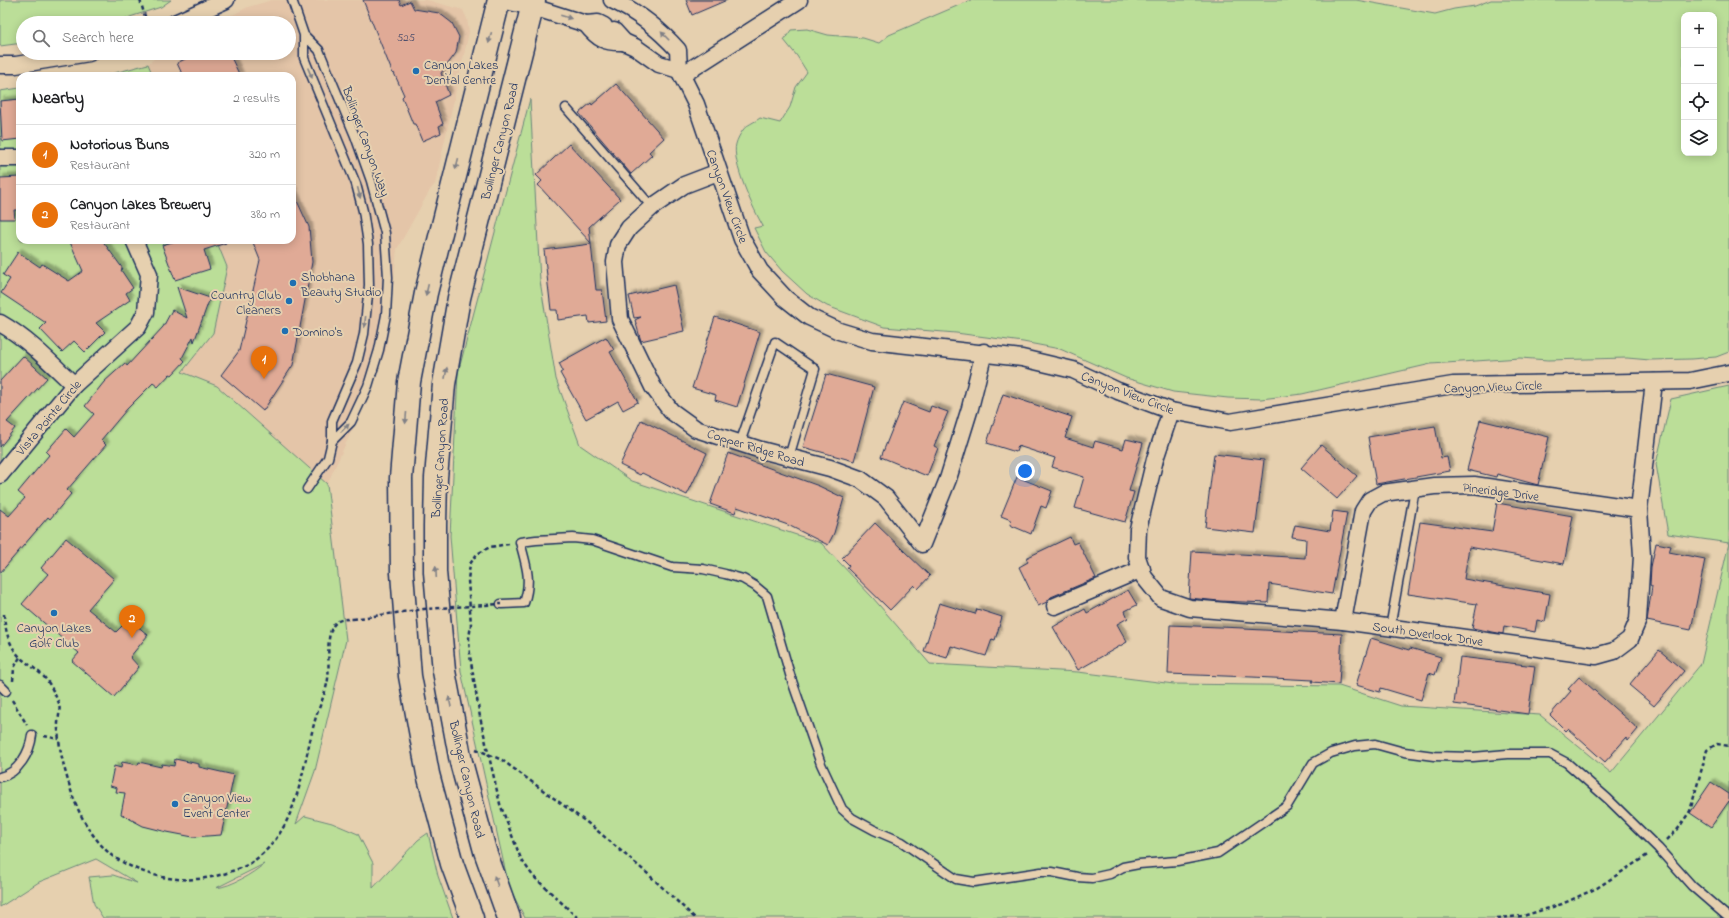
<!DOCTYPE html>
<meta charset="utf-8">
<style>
:root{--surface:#fff;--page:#f6f6f6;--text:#202124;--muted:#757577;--line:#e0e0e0;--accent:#1a73e8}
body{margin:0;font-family:"Indie Flower",sans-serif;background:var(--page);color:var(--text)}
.controls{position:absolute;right:12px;top:12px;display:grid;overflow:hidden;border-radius:8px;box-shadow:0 2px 10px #0003}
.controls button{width:36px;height:36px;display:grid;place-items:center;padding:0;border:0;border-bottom:1px solid var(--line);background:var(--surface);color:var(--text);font:20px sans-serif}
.you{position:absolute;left:1025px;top:471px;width:14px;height:14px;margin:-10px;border:3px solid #fff;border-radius:50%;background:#1a73e8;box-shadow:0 0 0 6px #1a73e833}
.badge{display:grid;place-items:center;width:26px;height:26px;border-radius:50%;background:var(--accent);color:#fff;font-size:13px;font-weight:700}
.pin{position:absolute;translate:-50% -33px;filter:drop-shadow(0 1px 2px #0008)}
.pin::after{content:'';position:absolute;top:21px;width:14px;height:12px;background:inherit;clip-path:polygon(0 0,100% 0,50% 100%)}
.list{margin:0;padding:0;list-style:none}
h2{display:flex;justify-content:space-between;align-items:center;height:52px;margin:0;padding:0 16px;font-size:17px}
h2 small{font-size:13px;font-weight:400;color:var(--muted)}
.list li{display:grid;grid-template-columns:26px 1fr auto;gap:12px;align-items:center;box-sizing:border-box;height:60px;padding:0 16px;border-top:1px solid var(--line)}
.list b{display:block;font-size:15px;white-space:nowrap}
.list p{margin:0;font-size:13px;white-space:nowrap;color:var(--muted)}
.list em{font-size:13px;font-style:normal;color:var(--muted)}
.icon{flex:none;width:22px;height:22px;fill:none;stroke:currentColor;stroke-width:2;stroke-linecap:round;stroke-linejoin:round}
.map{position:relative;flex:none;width:1729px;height:918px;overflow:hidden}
.search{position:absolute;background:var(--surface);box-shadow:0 2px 10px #0003;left:16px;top:16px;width:280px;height:44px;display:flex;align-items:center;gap:10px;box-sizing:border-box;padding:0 14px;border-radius:22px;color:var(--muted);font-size:15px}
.panel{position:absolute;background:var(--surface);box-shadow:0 2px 10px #0003;left:16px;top:72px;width:280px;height:172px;border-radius:12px}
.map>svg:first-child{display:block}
.built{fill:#e4c5a8}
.green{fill:#bbde98;stroke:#6b867b;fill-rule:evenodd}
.building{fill:#e0aa96;stroke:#1b2f5e;filter:url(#shadow)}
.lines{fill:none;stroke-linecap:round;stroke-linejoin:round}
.service-casing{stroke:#1b2f5e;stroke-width:11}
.minor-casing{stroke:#1b2f5e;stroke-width:19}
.secondary-casing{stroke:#1b2f5e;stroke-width:25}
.path{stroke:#1b2f5e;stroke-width:2.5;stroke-dasharray:4 3;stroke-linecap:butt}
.service{stroke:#e6d0af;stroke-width:8}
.minor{stroke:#e6d0af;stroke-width:16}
.secondary{stroke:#e6d0af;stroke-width:22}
.path-bridge{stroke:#1b2f5e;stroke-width:2.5;stroke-dasharray:4 3;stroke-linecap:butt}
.oneway{fill:#808086}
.poi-dot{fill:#1f6fb2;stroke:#e6d0af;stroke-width:1.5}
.labels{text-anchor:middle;stroke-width:4;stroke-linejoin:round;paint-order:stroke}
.number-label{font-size:11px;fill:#4c4e6c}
.poi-label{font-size:13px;fill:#1b2f5e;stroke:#e6d0af;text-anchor:start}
.street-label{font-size:13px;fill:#1b2f5e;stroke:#e6d0af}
</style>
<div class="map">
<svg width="1729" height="918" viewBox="0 0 1729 918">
<defs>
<filter id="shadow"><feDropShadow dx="3.5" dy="-3.5" stdDeviation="1" flood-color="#0004"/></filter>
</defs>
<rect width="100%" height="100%" fill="#e6d0af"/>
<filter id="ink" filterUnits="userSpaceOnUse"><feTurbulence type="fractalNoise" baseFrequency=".025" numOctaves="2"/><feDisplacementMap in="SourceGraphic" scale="8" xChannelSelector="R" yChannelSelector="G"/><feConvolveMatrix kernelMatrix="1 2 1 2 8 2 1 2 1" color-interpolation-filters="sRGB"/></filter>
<g filter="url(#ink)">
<polygon class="built" points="272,0 427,0 463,10 467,19 469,32 435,184 430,190 397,249 386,350 354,426 327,484 217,386 182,372 213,333 216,240 292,240 292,76 153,76 148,64 161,53 289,53 289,23 217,23 248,7"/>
<g class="green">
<polygon points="0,0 171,0 161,7 111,23 23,23 23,43 0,46"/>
<path d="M971,0H1356L1435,14L1454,9L1475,6L1491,0H1729V352L1716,357L1691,359L1650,360L1627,358L1548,360L1520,358L1431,364L1302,394L1261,399L1228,398L1173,392L1126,378L1060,349L1023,342L956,333L884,327L827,306L807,294L782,271L766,252L754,228L763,226C754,211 731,161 736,144C737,140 740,134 743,130C746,125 755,122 760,118L780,123L790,107L796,87L807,72L797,56L784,40L791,30L807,29L828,35L863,38L879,43L889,35ZM1684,15H1714V153H1684Z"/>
<polygon points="148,64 153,76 101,76 107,75"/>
<path d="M20,88V240H216L227,267L213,333L182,372L217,386L327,484L346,640L315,771L296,824L305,816L332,823L358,834L373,863V888L418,840L428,833L438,876L453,918H103L94,904L89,877L113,875L137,883L96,859L39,882L0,907V91ZM264,864C252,874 232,886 216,888Z"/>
<polygon points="530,99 540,281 556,379 580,445 632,481 821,543 873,598 930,664 1078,672 1174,684 1339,686 1401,706 1540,715 1611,773 1701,664 1729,543 1668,534 1656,464 1671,399 1729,386 1729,918 525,918 509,887 461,671 450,536 458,373"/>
</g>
<g class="building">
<polygon points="363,0 399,0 401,5 410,1 414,9 439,13 452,23 459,37 456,53 441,73 449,95 435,102 443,124 439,126 441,133 422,141 415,124 413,124 402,97 404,95 394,73 393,74"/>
<polygon points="686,0 727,0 692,15"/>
<polygon points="197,53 229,53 240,76 183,76 177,63"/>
<polygon points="616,84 664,138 649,152 652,155 631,174 579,113 591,103 592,105"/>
<polygon points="20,99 20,139 2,141 0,101"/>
<polygon points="569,144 620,199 589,227 591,243 538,185 542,181 536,175"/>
<polygon points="20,177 20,210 14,210 15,219 0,219 0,178"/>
<polygon points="292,190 309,227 312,262 293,365 263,411 221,375 239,351 260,260 252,240 292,240"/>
<polygon points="69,240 102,240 123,269 121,270 133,288 126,293 130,300 96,323 105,332 85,352 74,341 62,352 40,329 46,323 1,293 10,279 3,275 18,252 40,267 42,264 69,281 83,271"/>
<polygon points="179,240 226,240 226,243 204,250 210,269 175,280 162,245"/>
<polygon points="591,244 596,290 602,290 606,321 589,323 588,316 558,320 557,310 551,310 544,250"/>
<polygon points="674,285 684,331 641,341 635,320 641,317 634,318 629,296"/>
<polygon points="177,287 210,298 194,342 193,337 182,358 185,361 172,375 170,374 158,387 153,383 127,409 101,440 106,445 67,490 71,494 50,519 48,517 0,573 0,509 9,516 25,498 18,492 49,455 46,452 66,429 74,437 94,414 85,406 104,382 125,363 127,366 163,327 172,310 187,318"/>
<polygon points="715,317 760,332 737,407 715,400 716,395 692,388"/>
<polygon points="606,337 614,350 610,352 638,402 623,410 618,401 586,419 560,373 563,371 559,363"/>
<polygon points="23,356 47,378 7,422 15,428 0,447 0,381"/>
<polygon points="826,374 874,387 854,461 803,447"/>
<polygon points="1003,394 1072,417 1065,438 1093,447 1095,441 1123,449 1126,439 1143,443 1129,491 1134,492 1125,522 1075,508 1084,477 1052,467 1055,458 1018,446 1016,452 987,443"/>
<polygon points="903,402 929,412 931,406 948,412 934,446 938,448 927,476 881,457"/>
<polygon points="641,420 707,453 687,495 642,473 640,475 620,465"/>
<polygon points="1480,420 1549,437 1538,485 1497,474 1496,477 1467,470"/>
<polygon points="1435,426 1441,458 1447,457 1450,471 1376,484 1368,437"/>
<polygon points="1321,445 1357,476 1337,499 1301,468"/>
<polygon points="728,453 819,486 844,498 834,533 828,545 788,525 737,507 735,513 710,504"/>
<polygon points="1214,454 1264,460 1255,533 1205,527"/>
<polygon points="1017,477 1052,491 1046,508 1041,506 1031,534 1010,525 1011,520 1001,516"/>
<polygon points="1497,503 1573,516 1564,564 1469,547 1464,579 1550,594 1545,622 1537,620 1535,632 1504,626 1503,634 1472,628 1477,604 1408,594 1420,522 1492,532"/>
<polygon points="1333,511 1347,513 1332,594 1269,584 1268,603 1219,601 1189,598 1192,551 1305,558 1306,539 1292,537 1295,525 1330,531"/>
<polygon points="875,523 930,576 918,589 914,585 890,610 847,568 849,565 842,558"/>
<polygon points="1070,537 1073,544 1078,542 1096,578 1051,597 1047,602 1038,606 1019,567 1028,562 1026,558"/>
<polygon points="66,538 114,579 88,609 116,632 129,619 148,635 130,657 139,667 114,697 72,661 79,653 22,604 48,574 41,568"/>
<polygon points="1656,543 1671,546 1669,552 1705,559 1691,630 1647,621 1652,586 1650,585 1651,567"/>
<polygon points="1128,590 1137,605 1125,611 1128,618 1117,624 1127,642 1078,670 1053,627 1085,609 1087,613"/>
<polygon points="939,603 975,614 977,609 1002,617 995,640 992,639 986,656 951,646 947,658 924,651"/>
<polygon points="1170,625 1244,628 1244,629 1342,634 1339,684 1312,682 1313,680 1252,677 1168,674"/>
<polygon points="1371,638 1409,650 1410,648 1441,657 1435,675 1429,673 1421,700 1381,688 1380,692 1356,685"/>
<polygon points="1659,650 1684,671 1654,706 1629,685"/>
<polygon points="1460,657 1535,666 1528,714 1454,704"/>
<polygon points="1579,677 1638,729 1628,741 1626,738 1605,762 1568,729 1566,731 1550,715 1571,691 1568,689"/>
<polygon points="175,759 199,764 199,767 234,775 221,835 193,837 167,832 143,826 121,814 125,793 116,792 117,788 110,786 114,766 121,768 122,762 138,765 139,762 161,767 162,764 174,766"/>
<polygon points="1711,782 1729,794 1729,801 1711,827 1690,813"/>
</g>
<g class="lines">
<g class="service-casing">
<g id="service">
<polyline points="292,0 304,35 304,58 356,184 363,211 368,244 369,285 364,334 357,363 332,421 332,441 351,422 368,386 379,350 386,315 388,277 385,233 371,181 355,136 319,50 304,35"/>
<polyline points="566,108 652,207"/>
<polyline points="740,443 775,342 815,369 789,457"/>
<polyline points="307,489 328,458 332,441"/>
<path d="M501,604L524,603C532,579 526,565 520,542L536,540L573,538L592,540L672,567L703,569L725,574L743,579L755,586L767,596L791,678L821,764L842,809L852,818L874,830L902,842L956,879L974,882L1041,872H1052L1077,877L1092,878L1110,874L1123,867L1139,864L1177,861L1218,853L1287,806L1313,763L1331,753L1355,746L1375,744L1404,752L1434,756L1473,757L1507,754H1550L1567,763L1608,799L1658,848L1692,886L1729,918"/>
<polyline points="1390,628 1415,489"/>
<polyline points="0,685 6,691"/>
<path d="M0,777C19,773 30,752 32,735"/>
</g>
</g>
<g class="minor-casing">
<g id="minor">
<polyline points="501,0 533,7 586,24 598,23 604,26"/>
<path d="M612,0C638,12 659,29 678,50L679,70L696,104L742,239L760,271L785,298L809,317L839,331L872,341L1022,358L1073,370L1118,391L1171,411L1230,422L1453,385L1690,381L1729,373"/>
<polyline points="175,23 226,0"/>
<path d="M586,24C598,39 605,43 624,42"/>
<polyline points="614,31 624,42 635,47 659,64 679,70"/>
<polyline points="0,65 16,65 89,53"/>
<polyline points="682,75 799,0"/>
<polyline points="0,158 20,158"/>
<polyline points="718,172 684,185 652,207 629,228 618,245 615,262 620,319 653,387 671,411 696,429 761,450 830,468 860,479 886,498 922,544 948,479 970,408 984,352"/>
<path d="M0,323C28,339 51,363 74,385"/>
<polyline points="1171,411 1155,459 1138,529 1137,557 1144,577 1161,598 1190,608 1343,621 1596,656 1614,651 1630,639 1638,620 1642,556 1639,509 1654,382"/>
<polyline points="0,475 74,385 138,327 146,312 149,274 134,240"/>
<polyline points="1055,606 1142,569"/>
<polyline points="1343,621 1363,511 1370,500 1383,493 1434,486 1474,485 1639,509"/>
</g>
</g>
<g class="secondary-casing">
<g id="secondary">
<polyline points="472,918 452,864 428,774 410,676 402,573 401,478 409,382 426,293 499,0"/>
<polyline points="509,918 485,851 461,762 444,671 435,572 435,525 436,478 444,384 459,298 534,0"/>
</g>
</g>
<g class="path">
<polyline points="140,0 147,23"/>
<polyline points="509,544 490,547 477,554 470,564 468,580 471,625 469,638 470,656 480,717 500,804 521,859 533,876 578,918"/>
<path d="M4,614C5,630 9,647 22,659C30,666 41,672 48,682C52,688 55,695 58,701C62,708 57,720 58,729C59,748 64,769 70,787C77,812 90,835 109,853C113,857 119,860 124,863C157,881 196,885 232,871C238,869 244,867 249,864C297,834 301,774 314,724C317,711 324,698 327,684C331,670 325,641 332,628C336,619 344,619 353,619"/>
<polyline points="13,681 14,668 20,657"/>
<polyline points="12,700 27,725"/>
<polyline points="44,736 59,739"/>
<polyline points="476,749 502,760 593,827 648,874 695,918"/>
<polyline points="1667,840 1678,829 1690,811 1707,750 1717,744 1729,746"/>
<polyline points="1497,918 1523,916 1562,904 1597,888 1649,854"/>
</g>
<use href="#service" class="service"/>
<use href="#minor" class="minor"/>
<use href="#secondary" class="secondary"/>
<polyline class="path-bridge" points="353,619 424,609 501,604"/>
</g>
<defs><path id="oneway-solid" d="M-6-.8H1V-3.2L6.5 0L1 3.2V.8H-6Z"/></defs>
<g class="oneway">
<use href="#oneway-solid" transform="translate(566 17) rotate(17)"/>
<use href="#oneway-solid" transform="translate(665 36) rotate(-134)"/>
<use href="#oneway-solid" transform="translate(490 38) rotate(104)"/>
<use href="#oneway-solid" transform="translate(310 73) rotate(67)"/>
<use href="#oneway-solid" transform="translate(457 164) rotate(104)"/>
<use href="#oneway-solid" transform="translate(359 193) rotate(76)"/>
<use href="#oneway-solid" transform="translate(427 290) rotate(103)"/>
<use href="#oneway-solid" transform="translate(365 322) rotate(96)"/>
<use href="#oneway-solid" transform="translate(446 373) rotate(-80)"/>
<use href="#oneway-solid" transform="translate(406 418) rotate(95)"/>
<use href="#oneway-solid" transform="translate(345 428) rotate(-45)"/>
<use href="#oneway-solid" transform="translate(436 572) rotate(-93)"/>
<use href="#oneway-solid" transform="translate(450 702) rotate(-101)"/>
<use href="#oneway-solid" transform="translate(496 881) rotate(-110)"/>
</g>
</g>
<g class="poi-dot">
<circle cx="416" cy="71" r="4"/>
<circle cx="293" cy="283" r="4"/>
<circle cx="289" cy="301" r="4"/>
<circle cx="285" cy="331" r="4"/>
<circle cx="54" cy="613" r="4"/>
<circle cx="175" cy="804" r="4"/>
</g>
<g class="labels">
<g class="number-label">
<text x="406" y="41">525</text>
</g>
<g class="poi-label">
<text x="424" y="69">Canyon Lakes<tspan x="424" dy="15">Dental Centre</tspan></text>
<text x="301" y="281">Shobhana<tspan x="301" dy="15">Beauty Studio</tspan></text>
<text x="281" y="299" text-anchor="end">Country Club<tspan x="281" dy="15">Cleaners</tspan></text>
<text x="293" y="336">Domino's</text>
<text x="54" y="632" text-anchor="middle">Canyon Lakes<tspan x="54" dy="15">Golf Club</tspan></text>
<text x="183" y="802">Canyon View<tspan x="183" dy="15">Event Center</tspan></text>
</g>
<g class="street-label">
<text transform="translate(367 141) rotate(70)" y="5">Bollinger Canyon Way</text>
<text transform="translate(499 141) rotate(-76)" y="5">Bollinger Canyon Road</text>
<text transform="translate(728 196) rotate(70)" y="5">Canyon View Circle</text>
<text transform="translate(1493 386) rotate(-2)" y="5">Canyon View Circle</text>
<text transform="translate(1128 392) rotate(21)" y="5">Canyon View Circle</text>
<text transform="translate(48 417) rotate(-50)" y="5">Vista Pointe Circle</text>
<text transform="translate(756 447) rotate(17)" y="5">Copper Ridge Road</text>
<text transform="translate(439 458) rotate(-86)" y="5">Bollinger Canyon Road</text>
<text transform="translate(1501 491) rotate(7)" y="5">Pineridge Drive</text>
<text transform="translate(1428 633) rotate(8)" y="5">South Overlook Drive</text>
<text transform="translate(468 779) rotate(77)" y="5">Bollinger Canyon Road</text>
</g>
</g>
</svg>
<div class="controls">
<button>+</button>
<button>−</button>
<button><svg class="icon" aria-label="locate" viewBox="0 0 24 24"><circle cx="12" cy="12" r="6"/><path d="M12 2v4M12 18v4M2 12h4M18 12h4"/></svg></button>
<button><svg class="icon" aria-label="layers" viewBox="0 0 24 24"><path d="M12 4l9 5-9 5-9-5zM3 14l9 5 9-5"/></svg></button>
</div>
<div class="you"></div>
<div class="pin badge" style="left:264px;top:379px;background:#e8710a">1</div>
<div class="pin badge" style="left:132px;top:638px;background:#e8710a">2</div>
<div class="search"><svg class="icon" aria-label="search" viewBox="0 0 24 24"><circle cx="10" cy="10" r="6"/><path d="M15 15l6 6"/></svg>Search here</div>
<section class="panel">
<h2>Nearby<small>2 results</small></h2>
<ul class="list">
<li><span class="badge" style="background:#e8710a">1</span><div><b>Notorious Buns</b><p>Restaurant</p></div><em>320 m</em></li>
<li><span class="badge" style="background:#e8710a">2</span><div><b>Canyon Lakes Brewery</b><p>Restaurant</p></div><em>380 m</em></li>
</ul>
</section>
</div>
